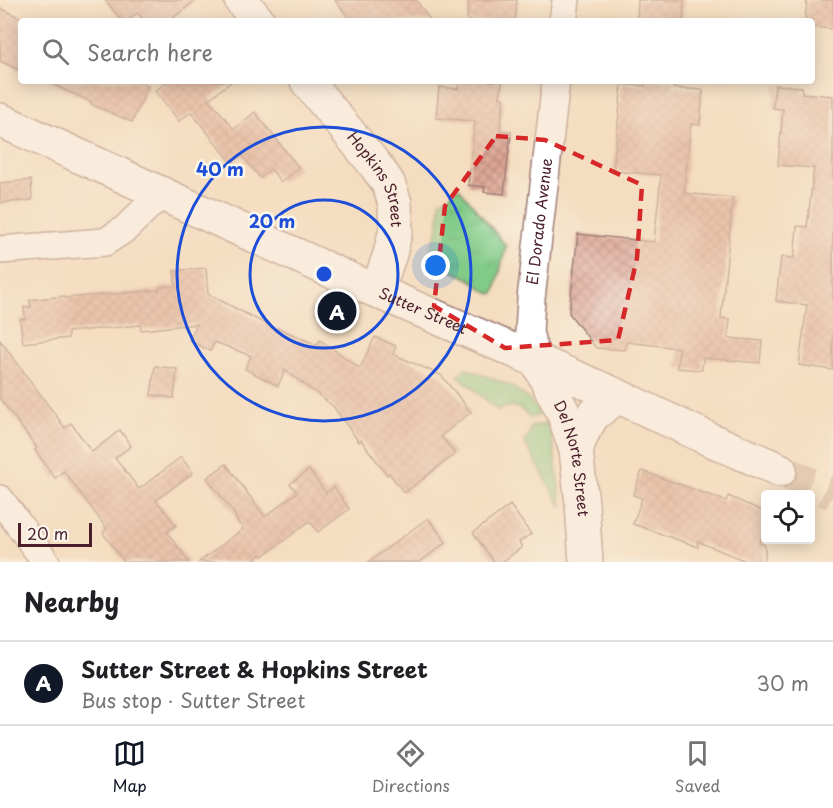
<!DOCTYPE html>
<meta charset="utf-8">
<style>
:root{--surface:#fff;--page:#f2f2f2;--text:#202124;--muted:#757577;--line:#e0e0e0;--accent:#111827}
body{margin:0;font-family:"Playpen Sans",sans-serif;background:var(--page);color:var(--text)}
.controls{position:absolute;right:18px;bottom:18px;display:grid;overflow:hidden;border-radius:6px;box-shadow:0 3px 15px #0003}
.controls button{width:54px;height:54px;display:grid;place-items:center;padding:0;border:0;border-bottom:2px solid var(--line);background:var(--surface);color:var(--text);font:30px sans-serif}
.scale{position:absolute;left:18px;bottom:15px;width:74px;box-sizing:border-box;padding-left:6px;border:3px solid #4a1f2b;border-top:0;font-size:16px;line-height:21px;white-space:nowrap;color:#4a1f2b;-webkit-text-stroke:4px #fbf7ec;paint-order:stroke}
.you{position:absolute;left:436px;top:266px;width:21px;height:21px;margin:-15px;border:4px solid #fff;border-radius:50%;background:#1a73e8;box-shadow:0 0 0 9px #1a73e833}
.badge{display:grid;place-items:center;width:39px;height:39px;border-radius:50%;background:var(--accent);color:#fff;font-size:20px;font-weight:700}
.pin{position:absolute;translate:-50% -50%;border:3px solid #fff;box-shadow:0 2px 6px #0006}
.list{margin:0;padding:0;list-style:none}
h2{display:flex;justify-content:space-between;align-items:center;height:78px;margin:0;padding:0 24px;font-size:26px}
h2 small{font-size:20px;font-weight:400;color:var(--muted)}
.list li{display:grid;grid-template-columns:39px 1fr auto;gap:18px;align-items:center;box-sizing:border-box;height:84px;padding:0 24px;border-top:2px solid var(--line)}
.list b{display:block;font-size:22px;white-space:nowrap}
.list p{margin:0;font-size:20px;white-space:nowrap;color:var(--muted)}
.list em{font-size:20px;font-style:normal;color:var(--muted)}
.icon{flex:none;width:33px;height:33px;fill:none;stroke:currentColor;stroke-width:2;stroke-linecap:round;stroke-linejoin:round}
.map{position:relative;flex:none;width:833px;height:562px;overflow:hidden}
.search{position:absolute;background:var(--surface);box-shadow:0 3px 15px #0003;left:18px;right:18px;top:18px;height:66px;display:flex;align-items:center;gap:15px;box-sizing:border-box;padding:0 21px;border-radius:6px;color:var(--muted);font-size:22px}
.sheet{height:162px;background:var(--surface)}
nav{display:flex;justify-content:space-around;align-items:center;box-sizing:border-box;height:84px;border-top:2px solid var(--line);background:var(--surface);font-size:16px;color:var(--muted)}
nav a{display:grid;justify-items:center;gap:3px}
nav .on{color:var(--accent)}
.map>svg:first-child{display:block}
.grass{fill:url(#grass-tufts);stroke:#66755a;stroke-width:1.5}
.garden{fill:#81cb88;stroke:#66755a;stroke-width:1.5}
.building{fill:url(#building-cross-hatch)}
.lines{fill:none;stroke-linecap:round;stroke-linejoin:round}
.secondary-tunnel{stroke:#d2b7a2;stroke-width:33;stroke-dasharray:33 16;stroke-linecap:butt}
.minor-casing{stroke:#9f7e76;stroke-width:30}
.tertiary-casing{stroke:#9f7e76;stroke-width:36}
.secondary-casing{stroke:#9f7e76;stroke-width:36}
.minor{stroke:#fff;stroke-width:27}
.tertiary{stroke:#fff;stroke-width:33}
.secondary{stroke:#fff;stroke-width:33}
.marked{fill:none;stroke:#d62828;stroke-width:4.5;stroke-dasharray:12 8;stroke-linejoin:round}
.ring{fill:none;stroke:#1d4ed8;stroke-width:3}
.labels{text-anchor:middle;stroke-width:5;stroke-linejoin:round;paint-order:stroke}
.street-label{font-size:15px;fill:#4a1f2b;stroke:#fbf7ec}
.centre{fill:#1d4ed8;stroke:#fbf7ec;stroke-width:3}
.ring-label{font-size:18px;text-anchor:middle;font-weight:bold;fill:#1d4ed8;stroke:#fbf7ec;stroke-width:5;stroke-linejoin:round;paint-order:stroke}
</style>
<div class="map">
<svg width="833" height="562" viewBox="0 0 833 562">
<defs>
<pattern id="grass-tufts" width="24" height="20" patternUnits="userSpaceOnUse" patternTransform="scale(1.5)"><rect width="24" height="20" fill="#81cb88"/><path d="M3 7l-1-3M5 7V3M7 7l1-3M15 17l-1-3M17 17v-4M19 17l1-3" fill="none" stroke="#71ae76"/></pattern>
<pattern id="building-cross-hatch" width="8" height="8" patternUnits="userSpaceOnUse" patternTransform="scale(1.5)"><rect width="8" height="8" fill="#dda493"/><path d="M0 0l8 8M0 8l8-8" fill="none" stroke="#b58578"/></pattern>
</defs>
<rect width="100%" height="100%" fill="#fbf7ec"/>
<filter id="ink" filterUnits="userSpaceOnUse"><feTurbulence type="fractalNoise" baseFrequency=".0167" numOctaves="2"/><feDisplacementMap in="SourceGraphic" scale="12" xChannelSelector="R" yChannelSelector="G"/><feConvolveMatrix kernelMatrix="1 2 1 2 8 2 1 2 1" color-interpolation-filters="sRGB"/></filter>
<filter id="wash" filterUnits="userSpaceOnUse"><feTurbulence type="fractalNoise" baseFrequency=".008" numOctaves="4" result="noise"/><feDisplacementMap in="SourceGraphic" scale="24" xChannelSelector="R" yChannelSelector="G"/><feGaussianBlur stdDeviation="1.35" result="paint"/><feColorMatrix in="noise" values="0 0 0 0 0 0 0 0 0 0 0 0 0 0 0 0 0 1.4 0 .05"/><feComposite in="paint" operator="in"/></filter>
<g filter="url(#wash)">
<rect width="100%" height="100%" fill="#f4ddc0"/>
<path class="grass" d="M459,188L506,246L495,292L492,294C483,292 477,283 468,278C461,275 454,271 446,269C439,267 433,267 427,264C426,255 435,241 437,231C440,222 439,211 440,201Z"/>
<g class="garden">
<path d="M466,368L511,386L525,396L543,414L529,418C522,406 510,403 498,411L458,375Z"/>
<polygon points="547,423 551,429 562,508 524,441 529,435 531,427"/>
</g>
<g id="blocks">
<g class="building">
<polygon points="105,0 196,0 169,21 145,21 137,13 127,21 122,21"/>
<polygon points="335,0 416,0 431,21 351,21"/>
<polygon points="469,0 517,0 515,21 467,21"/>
<polygon points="638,0 684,0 683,21 637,21"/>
<polygon points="807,0 833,0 833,29 812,27 812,21 805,21"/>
<polygon points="0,8 21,18 21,71 0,61"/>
<polygon points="45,81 136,81 148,86 132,122 91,104 92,102"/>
<polygon points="166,81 232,81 209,99 234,129 255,112 299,168 281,182 271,169 260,178 242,155 232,163 191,112 179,121 155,91 167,82"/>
<polygon points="459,81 502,81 500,98 504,99 500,131 511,132 504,194 484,192 485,187 468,185 475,121 436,118 439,87 458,89"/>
<polygon points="646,81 673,81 673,88 703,90 700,125 691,124 684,193 733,198 721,318 730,319 728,338 762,341 760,363 703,358 702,370 677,368 679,348 626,342 625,350 596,348 569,313 578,234 654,242 661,175 613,171 622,84 645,86"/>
<polygon points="775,85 802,87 802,93 833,96 833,370 799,365 807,305 776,301 781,257 794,258 797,226 807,227 814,168 778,165 783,109 773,108"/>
<polygon points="31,180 32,200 0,203 0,183"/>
<polygon points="206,268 208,294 277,330 278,328 317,345 320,340 360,368 375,337 396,346 393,354 441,375 471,412 441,436 455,454 404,493 389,473 387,475 361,440 359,442 333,406 285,370 278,386 245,369 251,356 215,342 210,351 189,340 197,324 141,330 140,325 68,332 68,338 23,343 20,319 25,319 24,307 31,307 30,300 64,296 64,298 159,290 159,287 176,286 174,271"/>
<polygon points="0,340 65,428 71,423 92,452 120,430 131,446 115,458 139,489 181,457 193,473 156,500 176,525 167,532 189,562 124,562 103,533 107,529 64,471 55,478 35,450 37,448 0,399"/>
<polygon points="155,366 177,369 174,398 151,395"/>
<polygon points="226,464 265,517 297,492 290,484 309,470 326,493 334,487 349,509 318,532 310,521 263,556 262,554 251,562 199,562 243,529 235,518 236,516 207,478"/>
<polygon points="642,471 726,501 728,496 765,512 765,527 759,543 765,545 765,562 748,562 697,541 698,547 633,524 642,498 633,495"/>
<polygon points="510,505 531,534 519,542 522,547 502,562 494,562 473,533"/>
<polygon points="428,518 446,542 420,562 369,562"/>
</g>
</g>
</g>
<g filter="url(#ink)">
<use href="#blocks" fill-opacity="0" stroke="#9f7e76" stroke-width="1.5"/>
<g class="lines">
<polyline class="secondary-tunnel" points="780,470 833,494"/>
<g class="minor-casing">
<g id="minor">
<polyline points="563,21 566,0"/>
<polyline points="0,250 105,242 125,229 161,194"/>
<path id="s1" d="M537,361L529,332L531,299L556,81"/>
<polyline points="0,499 46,562"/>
</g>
</g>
<g class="tertiary-casing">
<g id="tertiary">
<polyline points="241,0 258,21"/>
<path id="s2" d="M307,81L376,166L388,183L395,203L396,229L390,254L377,291"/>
</g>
</g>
<g class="secondary-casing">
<g id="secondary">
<path id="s3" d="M0,120L351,280L618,396L709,439L780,470"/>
<path id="s4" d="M537,361L563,412L576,450L582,504L586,562"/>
<polyline points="576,450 583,432 593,415 618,396"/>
</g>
</g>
<use href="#minor" class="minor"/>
<use href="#tertiary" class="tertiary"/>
<use href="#secondary" class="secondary"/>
</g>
</g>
<path d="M0 0H833V562H0ZM496,136L545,140L642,185L637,258L618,340L505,348L434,306L445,206Z" fill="#f4ddc0" fill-opacity=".55" fill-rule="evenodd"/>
<path class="marked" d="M496,136L545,140L642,185L637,258L618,340L505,348L434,306L445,206Z"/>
<g class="ring">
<circle cx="324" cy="274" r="74"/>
<circle cx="324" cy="274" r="147"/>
</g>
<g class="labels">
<g class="street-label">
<text dy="5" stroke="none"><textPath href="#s2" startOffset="122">Hopkins Street</textPath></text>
<text dy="5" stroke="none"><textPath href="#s1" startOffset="141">El Dorado Avenue</textPath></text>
<text dy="5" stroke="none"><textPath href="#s3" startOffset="464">Sutter Street</textPath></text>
<text dy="5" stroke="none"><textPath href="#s4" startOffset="105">Del Norte Street</textPath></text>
</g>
</g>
<circle cx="324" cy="274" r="9" class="centre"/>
<g class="ring-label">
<text x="220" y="176">40 m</text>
<text x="272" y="228">20 m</text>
</g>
</svg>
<div class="controls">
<button><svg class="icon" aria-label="locate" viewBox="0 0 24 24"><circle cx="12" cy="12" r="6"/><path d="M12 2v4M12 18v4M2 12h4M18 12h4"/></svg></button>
</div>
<div class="scale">20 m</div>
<div class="you"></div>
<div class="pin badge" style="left:337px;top:311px">A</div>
<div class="search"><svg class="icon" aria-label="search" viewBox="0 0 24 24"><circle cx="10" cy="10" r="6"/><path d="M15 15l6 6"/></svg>Search here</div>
</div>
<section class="sheet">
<h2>Nearby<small></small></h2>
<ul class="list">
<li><span class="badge">A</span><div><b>Sutter Street &amp; Hopkins Street</b><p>Bus stop · Sutter Street</p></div><em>30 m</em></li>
</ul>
</section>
<nav>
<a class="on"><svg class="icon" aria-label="map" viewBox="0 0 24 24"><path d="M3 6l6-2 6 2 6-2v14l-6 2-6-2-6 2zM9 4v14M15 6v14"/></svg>Map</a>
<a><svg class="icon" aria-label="directions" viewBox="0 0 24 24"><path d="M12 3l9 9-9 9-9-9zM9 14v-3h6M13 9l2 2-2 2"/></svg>Directions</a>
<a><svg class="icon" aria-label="saved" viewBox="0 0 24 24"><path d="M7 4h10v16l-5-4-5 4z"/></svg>Saved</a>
</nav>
